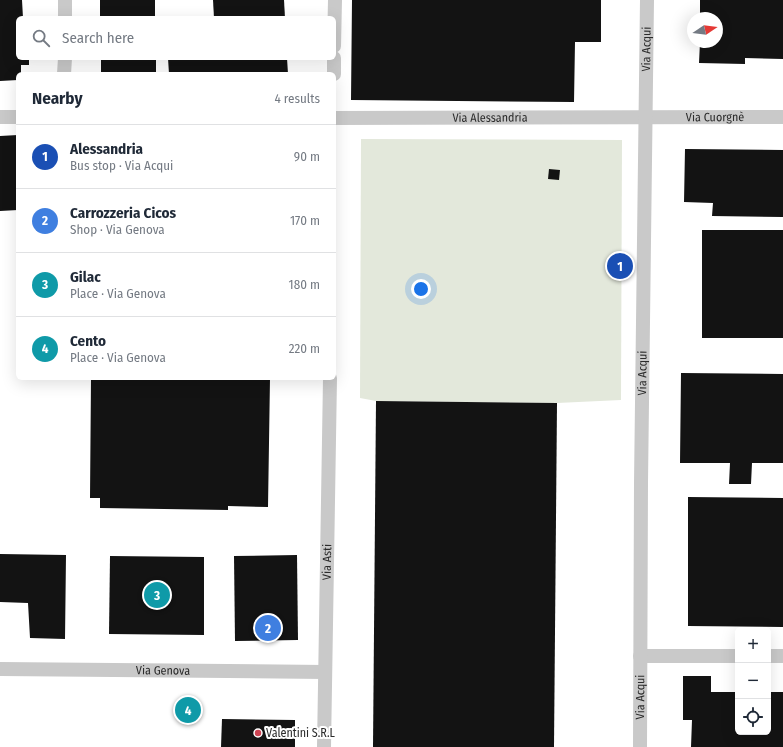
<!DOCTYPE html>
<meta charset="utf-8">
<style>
:root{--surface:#fff;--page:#f6f6f7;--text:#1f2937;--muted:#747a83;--line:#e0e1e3;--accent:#ce4453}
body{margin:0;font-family:"Fira Sans Condensed",sans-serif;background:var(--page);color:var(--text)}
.controls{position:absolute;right:12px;bottom:12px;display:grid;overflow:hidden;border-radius:6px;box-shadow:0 4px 16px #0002}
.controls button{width:36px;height:36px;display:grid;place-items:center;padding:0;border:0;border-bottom:1px solid var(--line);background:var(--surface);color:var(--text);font:20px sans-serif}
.compass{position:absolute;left:687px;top:12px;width:36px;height:36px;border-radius:50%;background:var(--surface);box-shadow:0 4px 16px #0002;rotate:77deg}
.you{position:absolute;left:421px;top:289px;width:14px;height:14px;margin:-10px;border:3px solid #fff;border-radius:50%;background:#1a73e8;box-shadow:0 0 0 6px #1a73e833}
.badge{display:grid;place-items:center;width:26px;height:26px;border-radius:50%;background:var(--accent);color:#fff;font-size:13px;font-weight:700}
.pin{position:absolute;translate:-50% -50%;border:2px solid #fff;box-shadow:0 1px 4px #0006}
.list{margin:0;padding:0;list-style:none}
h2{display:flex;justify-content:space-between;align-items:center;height:52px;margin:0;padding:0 16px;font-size:17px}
h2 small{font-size:13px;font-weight:400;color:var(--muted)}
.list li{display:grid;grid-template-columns:26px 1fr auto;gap:12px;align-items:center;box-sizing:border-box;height:64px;padding:0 16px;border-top:1px solid var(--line)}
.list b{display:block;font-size:15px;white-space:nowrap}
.list p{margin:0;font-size:13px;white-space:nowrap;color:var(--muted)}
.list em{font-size:13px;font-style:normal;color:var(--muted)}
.icon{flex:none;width:22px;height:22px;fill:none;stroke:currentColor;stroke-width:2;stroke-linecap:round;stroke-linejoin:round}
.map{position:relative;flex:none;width:783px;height:747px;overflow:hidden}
.search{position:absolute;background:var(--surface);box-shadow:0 4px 16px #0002;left:16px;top:16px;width:320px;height:44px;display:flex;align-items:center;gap:10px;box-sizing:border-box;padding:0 14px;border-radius:6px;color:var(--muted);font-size:15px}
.panel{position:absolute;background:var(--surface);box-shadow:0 4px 16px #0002;left:16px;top:72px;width:320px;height:308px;border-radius:6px}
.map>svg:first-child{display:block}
.green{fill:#e3e8db}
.building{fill:#131313}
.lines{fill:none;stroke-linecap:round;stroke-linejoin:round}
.minor{stroke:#c9c9c9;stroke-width:14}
.poi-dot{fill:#ce4453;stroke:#fff;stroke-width:1.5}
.labels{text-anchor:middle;stroke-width:4;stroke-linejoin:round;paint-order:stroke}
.street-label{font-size:12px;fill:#2c2c2c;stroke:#fff}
.poi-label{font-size:12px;fill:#2c2c2c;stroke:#fff;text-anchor:start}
</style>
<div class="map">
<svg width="783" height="747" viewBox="0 0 783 747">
<rect width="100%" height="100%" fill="#fff"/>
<polygon class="green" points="361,139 622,140 621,400 557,403 376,401 360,398"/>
<g class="building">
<polygon points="0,0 22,0 23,18 18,18 18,58 29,58 29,65 21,65 21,74 18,74 18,80 0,81"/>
<rect x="100" y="0" width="55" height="18"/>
<polygon points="213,0 284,0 285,18 214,18"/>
<polygon points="352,0 601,0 601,42 575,42 574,102 351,100"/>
<polygon points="700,0 783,0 783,59 745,58 745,64 699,63 700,42 717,42 717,18 700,18"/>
<rect x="101" y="58" width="55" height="16"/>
<polygon points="168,58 287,58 288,74 169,74"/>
<polygon points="18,135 18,210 0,211 0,136"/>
<polygon points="685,149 783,150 783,217 712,216 713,203 684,202"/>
<polygon points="549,169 560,170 559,180 548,179"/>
<rect x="702" y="230" width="81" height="108"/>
<polygon points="681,373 783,374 783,463 752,463 751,484 729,484 730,463 680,463"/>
<polygon points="91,378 270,378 268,507 228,506 228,510 100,508 100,498 90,498"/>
<polygon points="376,401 557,403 554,747 373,747"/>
<polygon points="688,497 783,498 783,627 688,626"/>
<polygon points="0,554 66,555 65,639 30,638 28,603 0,602"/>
<polygon points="297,555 298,640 235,641 234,556"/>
<polygon points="110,556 204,557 204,635 109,634"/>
<polygon points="683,676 711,676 711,692 738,692 738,732 768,732 768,692 783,692 783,747 691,747 692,720 683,720"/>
<rect x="180" y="702" width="17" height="15"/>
<polygon points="222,719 295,720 295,747 221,747"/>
</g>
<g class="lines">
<g class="minor">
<polyline points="65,18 65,0"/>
<polyline points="334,46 335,0"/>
<polyline points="64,74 65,58"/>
<polyline points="334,74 334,58"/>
<polyline points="0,117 18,117"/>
<path id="s1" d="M334,118L783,117"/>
<polyline points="640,656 738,656"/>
<polyline points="768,656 783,656"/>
<path id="s2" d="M0,669L325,672"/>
<path id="s3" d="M324,747L330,378"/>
<path id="s4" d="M640,747L641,483L647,0"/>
</g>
</g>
<circle class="poi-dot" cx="258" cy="733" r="4"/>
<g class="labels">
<g class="street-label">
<text dy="4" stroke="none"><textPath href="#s4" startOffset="698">Via Acqui</textPath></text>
<text dy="4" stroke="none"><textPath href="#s1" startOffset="156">Via Alessandria</textPath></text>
<text dy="4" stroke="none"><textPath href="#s1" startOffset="381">Via Cuorgnè</textPath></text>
<text dy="4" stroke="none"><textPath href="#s4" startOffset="374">Via Acqui</textPath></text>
<text dy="4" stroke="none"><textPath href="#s3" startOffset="185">Via Asti</textPath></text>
<text dy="4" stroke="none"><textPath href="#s2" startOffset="163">Via Genova</textPath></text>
<text dy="4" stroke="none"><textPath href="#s4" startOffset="50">Via Acqui</textPath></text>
</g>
<g class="poi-label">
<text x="266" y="737">Valentini S.R.L</text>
</g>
</g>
</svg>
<div class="controls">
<button>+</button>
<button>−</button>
<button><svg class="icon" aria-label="locate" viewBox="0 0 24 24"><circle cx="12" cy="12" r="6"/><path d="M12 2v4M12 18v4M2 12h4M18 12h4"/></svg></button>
</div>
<svg class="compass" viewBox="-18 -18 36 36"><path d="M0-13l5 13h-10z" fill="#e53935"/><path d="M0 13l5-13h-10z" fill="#747a83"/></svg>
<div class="you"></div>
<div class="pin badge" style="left:620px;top:266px;background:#1a4fb4">1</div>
<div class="pin badge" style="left:268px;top:628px;background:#3f7fe0">2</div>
<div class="pin badge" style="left:157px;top:595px;background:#0f9aa8">3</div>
<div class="pin badge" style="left:188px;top:710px;background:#0f9aa8">4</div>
<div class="search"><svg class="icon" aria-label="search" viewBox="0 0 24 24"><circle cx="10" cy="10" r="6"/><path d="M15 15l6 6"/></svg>Search here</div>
<section class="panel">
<h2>Nearby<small>4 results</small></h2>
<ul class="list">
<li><span class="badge" style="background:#1a4fb4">1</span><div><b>Alessandria</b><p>Bus stop · Via Acqui</p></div><em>90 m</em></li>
<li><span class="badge" style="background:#3f7fe0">2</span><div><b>Carrozzeria Cicos</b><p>Shop · Via Genova</p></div><em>170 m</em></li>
<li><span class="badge" style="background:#0f9aa8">3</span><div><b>Gilac</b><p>Place · Via Genova</p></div><em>180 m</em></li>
<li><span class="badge" style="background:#0f9aa8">4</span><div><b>Cento</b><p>Place · Via Genova</p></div><em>220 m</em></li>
</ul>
</section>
</div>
